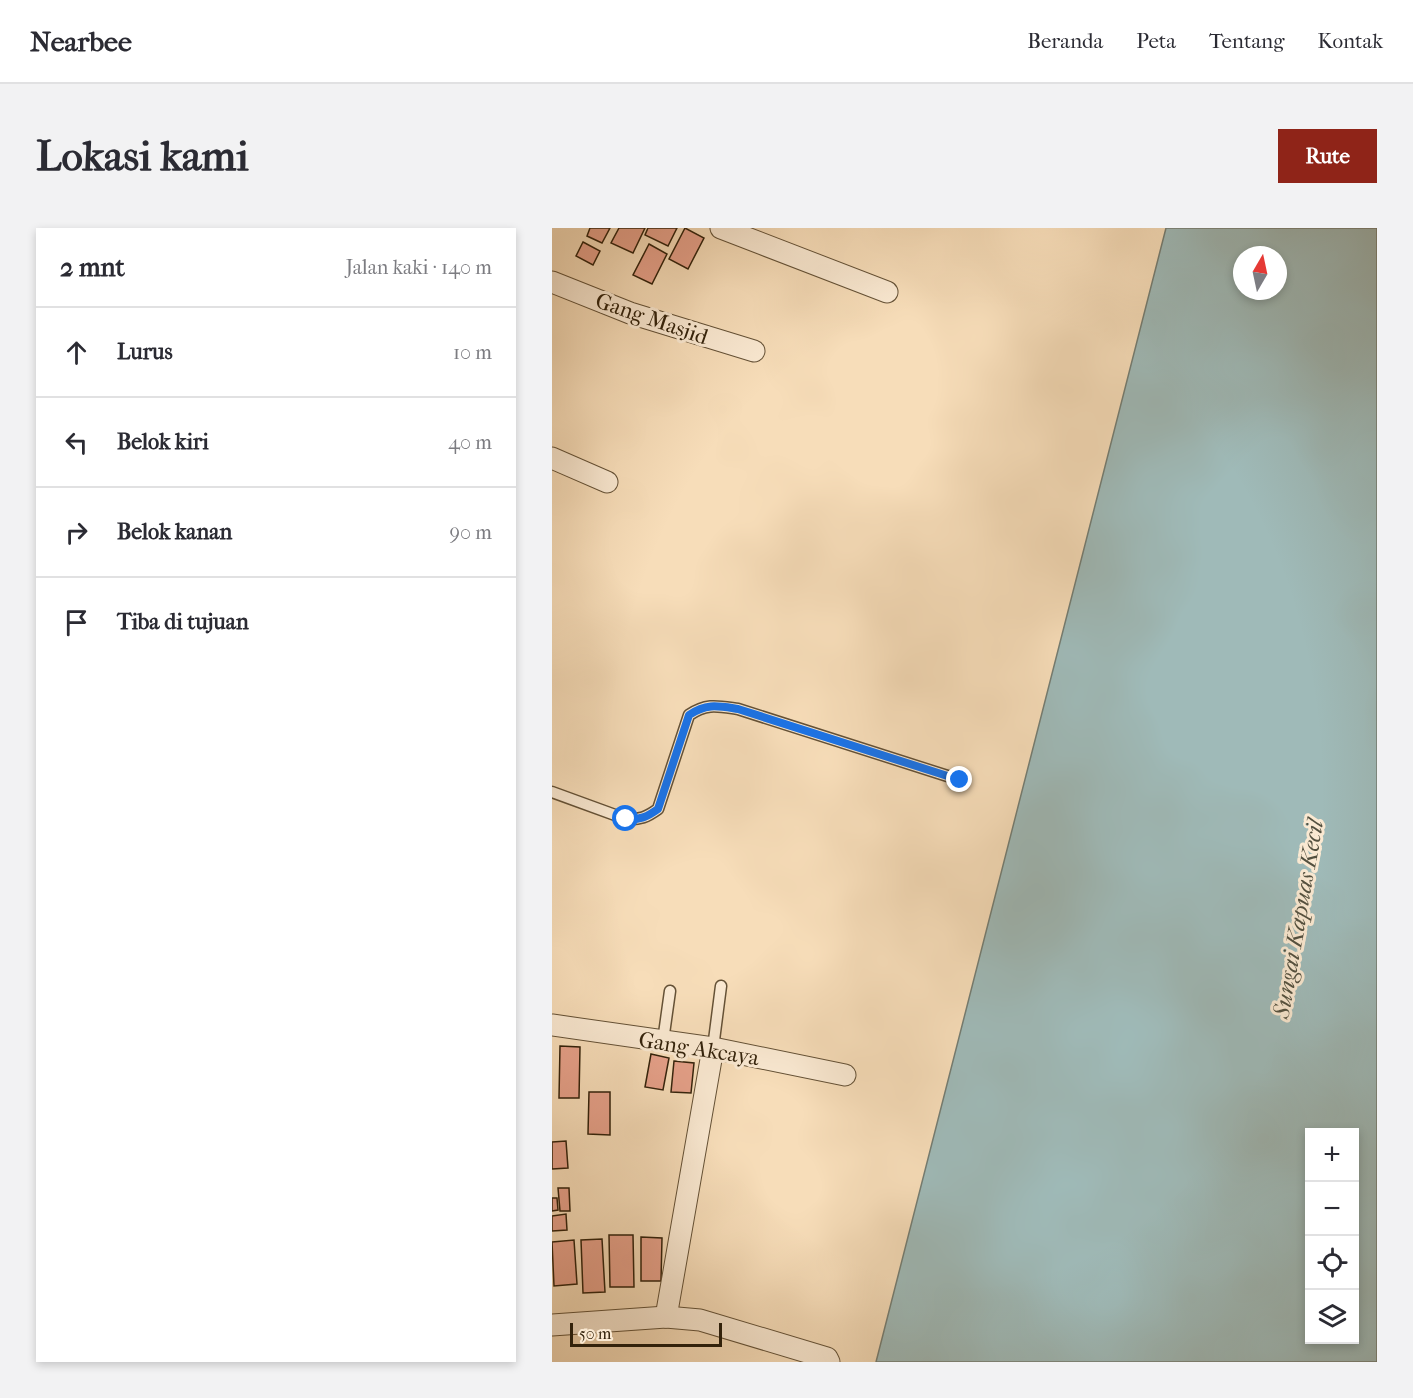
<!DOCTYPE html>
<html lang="id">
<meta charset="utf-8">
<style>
:root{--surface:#fff;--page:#f2f2f3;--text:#2b2b33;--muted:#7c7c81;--line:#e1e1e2;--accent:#8f2418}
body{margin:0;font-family:"IM FELL French Canon",serif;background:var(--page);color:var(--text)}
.controls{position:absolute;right:18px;bottom:18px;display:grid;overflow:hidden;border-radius:0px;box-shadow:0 3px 9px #0003}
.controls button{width:54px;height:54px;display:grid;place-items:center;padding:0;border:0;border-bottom:2px solid var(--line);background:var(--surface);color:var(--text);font:30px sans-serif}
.compass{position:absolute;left:681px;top:18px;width:54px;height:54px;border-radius:50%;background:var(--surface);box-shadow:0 3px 9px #0003;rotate:9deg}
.scale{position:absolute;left:18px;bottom:15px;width:152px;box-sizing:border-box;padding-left:6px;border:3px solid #33220b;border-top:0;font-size:16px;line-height:21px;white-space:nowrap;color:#33220b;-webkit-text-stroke:4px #fae9d2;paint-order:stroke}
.stop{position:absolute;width:18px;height:18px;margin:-14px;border:4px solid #1a73e8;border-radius:50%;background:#fff}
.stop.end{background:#1a73e8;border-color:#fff;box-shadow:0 2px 6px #0008}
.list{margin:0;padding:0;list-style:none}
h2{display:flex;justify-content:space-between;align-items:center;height:78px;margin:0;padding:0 24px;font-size:26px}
h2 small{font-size:20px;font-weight:400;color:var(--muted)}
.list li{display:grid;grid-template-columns:39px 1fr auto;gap:18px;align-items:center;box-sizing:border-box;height:90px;padding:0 24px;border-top:2px solid var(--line)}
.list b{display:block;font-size:22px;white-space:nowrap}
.list em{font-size:20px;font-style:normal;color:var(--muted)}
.icon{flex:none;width:33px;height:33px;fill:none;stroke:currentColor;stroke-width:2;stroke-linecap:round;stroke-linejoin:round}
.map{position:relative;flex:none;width:825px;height:1134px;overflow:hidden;border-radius:0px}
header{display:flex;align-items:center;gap:36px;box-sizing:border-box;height:84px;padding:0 30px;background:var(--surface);border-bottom:2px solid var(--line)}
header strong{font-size:28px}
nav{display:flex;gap:33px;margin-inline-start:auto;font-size:21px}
.intro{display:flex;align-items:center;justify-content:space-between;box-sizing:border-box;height:144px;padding:0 36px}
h1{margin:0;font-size:42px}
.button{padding:15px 27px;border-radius:0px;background:var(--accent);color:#fff;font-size:21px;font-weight:700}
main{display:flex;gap:36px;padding:0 36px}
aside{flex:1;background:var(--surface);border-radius:0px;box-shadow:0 3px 9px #0003}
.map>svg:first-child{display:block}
.water{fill:#9fbab8;stroke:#747d73;stroke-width:1.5;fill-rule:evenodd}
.building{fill:#e6a18a;stroke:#33220b;stroke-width:1.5}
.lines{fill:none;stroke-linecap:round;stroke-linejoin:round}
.service-casing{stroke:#645136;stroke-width:13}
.minor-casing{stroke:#645136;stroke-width:23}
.service{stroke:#fae9d2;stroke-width:10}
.minor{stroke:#fae9d2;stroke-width:21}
.route{stroke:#1a73e8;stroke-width:8}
.labels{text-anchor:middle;stroke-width:6;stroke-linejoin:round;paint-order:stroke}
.street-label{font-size:22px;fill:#33220b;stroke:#fae9d2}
.water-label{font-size:24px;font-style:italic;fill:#53503f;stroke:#fae9d2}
</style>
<header>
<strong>Nearbee</strong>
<nav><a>Beranda</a><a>Peta</a><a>Tentang</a><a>Kontak</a></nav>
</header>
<div class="intro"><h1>Lokasi kami</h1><a class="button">Rute</a></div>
<main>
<aside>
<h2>2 mnt<small>Jalan kaki · 140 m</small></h2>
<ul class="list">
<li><svg class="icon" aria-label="ahead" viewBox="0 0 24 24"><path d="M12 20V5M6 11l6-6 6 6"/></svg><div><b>Lurus</b></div><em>10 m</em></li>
<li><svg class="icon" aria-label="left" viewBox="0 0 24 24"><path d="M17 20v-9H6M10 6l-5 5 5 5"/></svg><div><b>Belok kiri</b></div><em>40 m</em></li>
<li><svg class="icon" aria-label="right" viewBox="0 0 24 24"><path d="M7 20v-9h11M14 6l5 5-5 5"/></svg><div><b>Belok kanan</b></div><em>90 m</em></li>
<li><svg class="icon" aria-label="arrive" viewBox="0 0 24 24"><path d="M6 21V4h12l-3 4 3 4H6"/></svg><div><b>Tiba di tujuan</b></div></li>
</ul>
</aside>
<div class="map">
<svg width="825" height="1134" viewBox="0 0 825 1134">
<rect width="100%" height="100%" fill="#f7ddb9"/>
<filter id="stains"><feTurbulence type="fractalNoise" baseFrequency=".00333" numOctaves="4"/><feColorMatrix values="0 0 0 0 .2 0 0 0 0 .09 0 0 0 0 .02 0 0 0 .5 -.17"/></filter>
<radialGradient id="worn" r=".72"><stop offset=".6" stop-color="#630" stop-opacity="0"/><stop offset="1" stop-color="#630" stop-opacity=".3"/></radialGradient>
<path class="water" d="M614,0H825V1134H324ZM690,27H726V63H690ZM758,904H802V1112H758Z"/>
<g class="building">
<polygon points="38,0 58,0 50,15 35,8"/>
<polygon points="67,0 93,0 81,25 59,15"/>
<polygon points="96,0 125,0 116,18 93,7"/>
<polygon points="133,0 152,10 136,41 117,31"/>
<polygon points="31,14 48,23 41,37 24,28"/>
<polygon points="97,16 115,26 100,56 81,47"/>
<polygon points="8,818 28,819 27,870 7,870"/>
<polygon points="99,826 117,830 111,862 93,859"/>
<polygon points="122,833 142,835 139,865 119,864"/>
<polygon points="37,864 58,864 58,907 36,906"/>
<polygon points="14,913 16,940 0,941 0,914"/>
<polygon points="6,960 17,960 18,983 8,983"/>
<polygon points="0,970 5,970 6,982 0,983"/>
<polygon points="14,986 15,1002 0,1003 0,988"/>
<polygon points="57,1007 81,1007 82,1059 58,1059"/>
<polygon points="89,1009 110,1010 109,1053 89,1053"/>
<polygon points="50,1011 53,1064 31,1065 29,1012"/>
<polygon points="22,1012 25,1056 2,1058 0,1014"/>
</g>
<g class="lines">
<g class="service-casing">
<g id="service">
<path d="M0,564L74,591C88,592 95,589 106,581L137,487C155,475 165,478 186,481L408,552"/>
<polyline points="111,813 118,763"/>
<polyline points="161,820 169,758"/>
</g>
</g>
<g class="minor-casing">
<g id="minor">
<polyline points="169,0 335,64"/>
<polyline points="0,54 78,85 202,123"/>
<polyline points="0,230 55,254"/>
<polyline points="0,797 161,820 293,847"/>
<polyline points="114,1089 161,820"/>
<polyline points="0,1097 114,1089 148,1092 275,1130 277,1134"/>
</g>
</g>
<use href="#service" class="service"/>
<use href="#minor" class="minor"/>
</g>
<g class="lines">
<path class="route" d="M74,591C88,592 95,589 106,581L137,487C155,475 166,478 186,481L408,552"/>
</g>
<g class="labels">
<g class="street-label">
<text transform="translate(100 90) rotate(19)" y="8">Gang Masjid</text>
<text transform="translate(147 820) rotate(9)" y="8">Gang Akcaya</text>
</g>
<g class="water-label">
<text transform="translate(746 691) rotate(-80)" y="8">Sungai Kapuas Kecil</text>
</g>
</g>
<rect width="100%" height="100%" filter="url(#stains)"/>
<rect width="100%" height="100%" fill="url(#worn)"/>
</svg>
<div class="controls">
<button>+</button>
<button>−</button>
<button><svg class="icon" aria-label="locate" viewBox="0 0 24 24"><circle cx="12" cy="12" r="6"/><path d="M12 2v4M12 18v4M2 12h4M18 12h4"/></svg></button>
<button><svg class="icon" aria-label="layers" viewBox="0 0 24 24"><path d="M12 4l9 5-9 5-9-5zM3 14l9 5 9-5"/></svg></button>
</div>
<svg class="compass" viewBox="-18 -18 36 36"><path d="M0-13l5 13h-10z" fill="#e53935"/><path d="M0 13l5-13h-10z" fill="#7c7c81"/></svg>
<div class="scale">50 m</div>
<div class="stop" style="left:74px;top:591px"></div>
<div class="stop end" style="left:408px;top:552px"></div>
</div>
</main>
